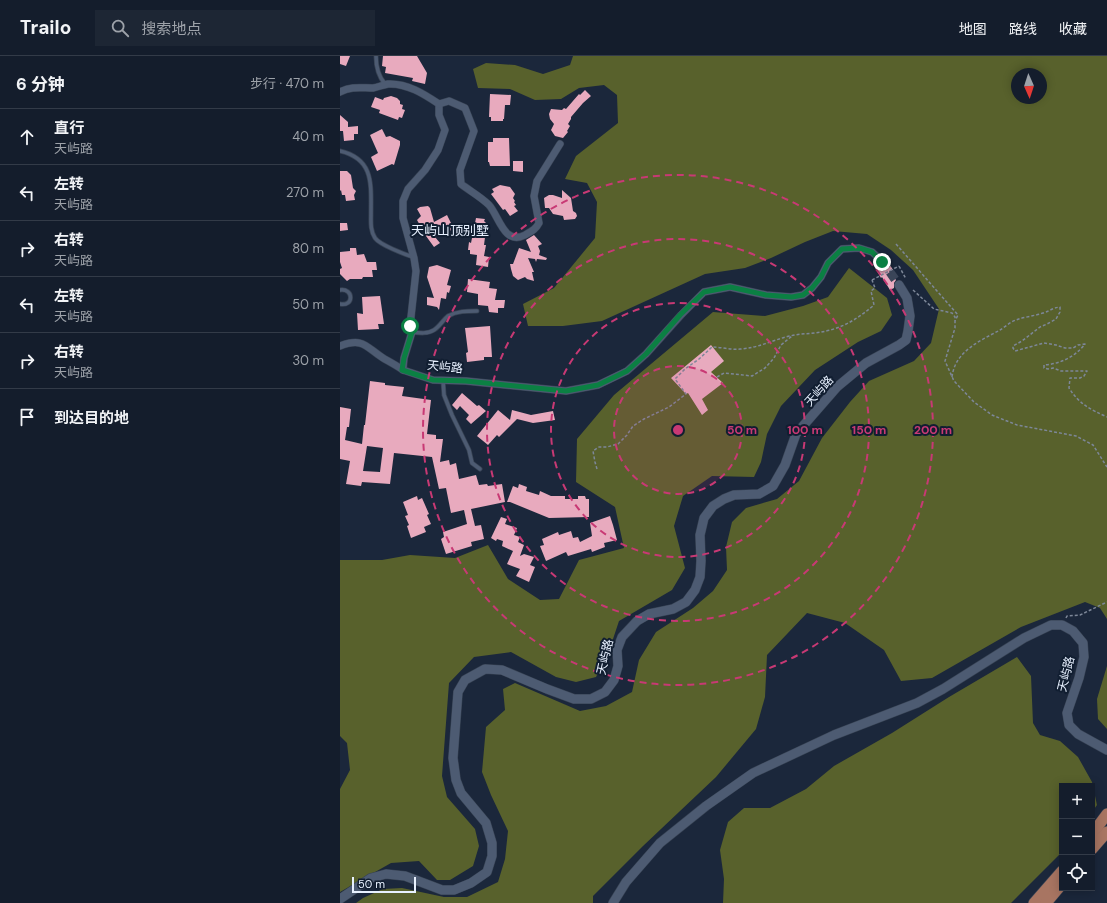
<!DOCTYPE html>
<html lang="zh">
<meta charset="utf-8">
<style>
:root{--surface:#141d2c;--page:#1d2634;--text:#f1f3f6;--muted:#9da2a9;--line:#333b48}
body{margin:0;font-family:"DM Sans","Noto Sans SC",sans-serif;background:var(--page);color:var(--text)}
.controls{position:absolute;right:12px;bottom:12px;display:grid;overflow:hidden;border-radius:0px;box-shadow:0 2px 10px #0003}
.controls button{width:36px;height:36px;display:grid;place-items:center;padding:0;border:0;border-bottom:1px solid var(--line);background:var(--surface);color:var(--text);font:20px sans-serif}
.compass{position:absolute;left:671px;top:12px;width:36px;height:36px;border-radius:50%;background:var(--surface);box-shadow:0 2px 10px #0003;rotate:177deg}
.scale{position:absolute;left:12px;bottom:10px;width:64px;box-sizing:border-box;padding-left:4px;border:2px solid #e8f1ff;border-top:0;font-size:11px;line-height:14px;white-space:nowrap;color:#e8f1ff;-webkit-text-stroke:3px #111e31;paint-order:stroke}
.stop{position:absolute;width:12px;height:12px;margin:-9px;border:3px solid #0b8043;border-radius:50%;background:#fff}
.stop.end{background:#0b8043;border-color:#fff;box-shadow:0 1px 4px #0008}
.list{margin:0;padding:0;list-style:none}
h2{display:flex;justify-content:space-between;align-items:center;height:52px;margin:0;padding:0 16px;font-size:17px}
h2 small{font-size:13px;font-weight:400;color:var(--muted)}
.list li{display:grid;grid-template-columns:26px 1fr auto;gap:12px;align-items:center;box-sizing:border-box;height:56px;padding:0 16px;border-top:1px solid var(--line)}
.list b{display:block;font-size:15px;white-space:nowrap}
.list p{margin:0;font-size:13px;white-space:nowrap;color:var(--muted)}
.list em{font-size:13px;font-style:normal;color:var(--muted)}
.icon{flex:none;width:22px;height:22px;fill:none;stroke:currentColor;stroke-width:2;stroke-linecap:round;stroke-linejoin:round}
.map{position:relative;flex:none;width:767px;height:847px;overflow:hidden}
header{display:flex;align-items:center;gap:24px;box-sizing:border-box;height:56px;padding:0 20px;background:var(--surface);border-bottom:1px solid var(--line)}
header strong{font-size:19px}
nav{display:flex;gap:22px;margin-inline-start:auto;font-size:14px}
.search{width:280px;height:36px;background:var(--page);display:flex;align-items:center;gap:10px;box-sizing:border-box;padding:0 14px;border-radius:0px;color:var(--muted);font-size:15px}
main{display:flex}
aside{flex:1;background:var(--surface)}
.map>svg:first-child{display:block}
.forest{fill:#58612c;fill-rule:evenodd}
.building{fill:#e8aabe;fill-rule:evenodd}
.lines{fill:none;stroke-linecap:round;stroke-linejoin:round}
.tertiary-tunnel{stroke:#3a4558;stroke-width:9;stroke-dasharray:9 4.5;stroke-linecap:butt}
.service-casing{stroke:#374253;stroke-width:5}
.minor-casing{stroke:#374253;stroke-width:8}
.tertiary-casing{stroke:#374253;stroke-width:10}
.primary-casing{stroke:#374253;stroke-width:12}
.path{stroke:#7d8798;stroke-width:1.5;stroke-dasharray:3 2;stroke-linecap:butt}
.service{stroke:#4d5b72;stroke-width:3.5}
.minor{stroke:#4d5b72;stroke-width:7}
.tertiary{stroke:#4d5b72;stroke-width:9}
.primary{stroke:#a87562;stroke-width:11}
.path-bridge{stroke:#7d8798;stroke-width:1.5;stroke-dasharray:3 2;stroke-linecap:butt}
.route{stroke:#0b8043;stroke-width:5}
.ring{fill:none;stroke:#c83974;stroke-width:2;stroke-dasharray:7 5}
.labels{text-anchor:middle;stroke-width:4;stroke-linejoin:round;paint-order:stroke}
.street-label{font-size:12px;fill:#e8f1ff;stroke:#111e31}
.neighbourhood-label{font-size:13px;fill:#e8f1ff;stroke:#111e31}
.centre{fill:#c83974;stroke:#111e31;stroke-width:2}
.ring-label{font-size:12px;text-anchor:middle;font-weight:bold;fill:#c83974;stroke:#111e31;stroke-width:4;stroke-linejoin:round;paint-order:stroke}
</style>
<header>
<strong>Trailo</strong>
<div class="search"><svg class="icon" aria-label="search" viewBox="0 0 24 24"><circle cx="10" cy="10" r="6"/><path d="M15 15l6 6"/></svg>搜索地点</div>
<nav><a>地图</a><a>路线</a><a>收藏</a></nav>
</header>
<main>
<aside>
<h2>6 分钟<small>步行 · 470 m</small></h2>
<ul class="list">
<li><svg class="icon" aria-label="ahead" viewBox="0 0 24 24"><path d="M12 20V5M6 11l6-6 6 6"/></svg><div><b>直行</b><p>天屿路</p></div><em>40 m</em></li>
<li><svg class="icon" aria-label="left" viewBox="0 0 24 24"><path d="M17 20v-9H6M10 6l-5 5 5 5"/></svg><div><b>左转</b><p>天屿路</p></div><em>270 m</em></li>
<li><svg class="icon" aria-label="right" viewBox="0 0 24 24"><path d="M7 20v-9h11M14 6l5 5-5 5"/></svg><div><b>右转</b><p>天屿路</p></div><em>80 m</em></li>
<li><svg class="icon" aria-label="left" viewBox="0 0 24 24"><path d="M17 20v-9H6M10 6l-5 5 5 5"/></svg><div><b>左转</b><p>天屿路</p></div><em>50 m</em></li>
<li><svg class="icon" aria-label="right" viewBox="0 0 24 24"><path d="M7 20v-9h11M14 6l5 5-5 5"/></svg><div><b>右转</b><p>天屿路</p></div><em>30 m</em></li>
<li><svg class="icon" aria-label="arrive" viewBox="0 0 24 24"><path d="M6 21V4h12l-3 4 3 4H6"/></svg><div><b>到达目的地</b></div></li>
</ul>
</aside>
<div class="map">
<svg width="767" height="847" viewBox="0 0 767 847">
<rect width="100%" height="100%" fill="#1b273b"/>
<g class="forest">
<path d="M233,0H767V563L760,552L745,546L681,571L592,622L561,625L544,594L505,567L467,557L427,599L425,641L416,673L376,721L303,790L253,840V847H16L23,842L43,833L62,832L104,841H127L158,826L165,803L168,775L151,739L142,716L146,671L165,654L163,633L175,627L240,655L266,650L292,636L299,604L316,576L353,552L373,535L387,514L386,491L392,466L406,452L437,443L459,425L482,382L510,346L529,325L574,305L591,287L599,253L573,214L551,194L527,178L493,175L465,186L431,202L405,212L365,218L262,265L223,270H188L183,248L214,232L255,182L257,146L247,127L225,123L236,100L278,67L277,39L264,29L239,32L221,43L195,44L170,33L138,32L133,13L146,7L175,9L203,18L230,9ZM677,18H701V42H677Z"/>
<polygon points="509,212 547,242 552,259 541,275 518,286 475,314 441,350 427,378 421,406 414,421 372,420 343,440 334,470 345,512 332,534 279,565 270,592 256,621 236,626 216,621 171,596 134,601 109,627 102,720 107,741 135,773 139,790 133,810 110,824 97,824 79,805 51,807 0,836 0,733 10,714 7,687 0,680 0,504 42,504 70,499 115,502 148,489 168,523 200,544 219,543 239,504 284,492 275,451 236,426 237,383 274,339 373,256 425,260 463,250 488,241"/>
<polygon points="677,601 691,620 693,667 700,679 720,685 738,701 752,726 757,749 752,756 752,730 722,730 722,796 671,847 383,847 384,823 380,794 388,766 404,752 430,752 466,733 494,710 552,677 609,641"/>
<polygon points="767,610 767,673 758,663 757,643"/>
</g>
<g class="building">
<polygon points="0,0 10,0 6,10 0,8"/>
<polygon points="43,0 77,0 87,17 85,28 72,25 73,22 45,17 46,11 42,10"/>
<polygon points="245,34 251,40 243,47 231,61 231,63 228,68 230,70 227,75 228,76 223,82 215,80 211,74 214,68 210,63 209,58 211,53 222,54 224,52 226,53 239,38 240,39"/>
<polygon points="150,38 171,39 170,49 165,49 164,63 163,63 163,65 151,65 151,61 149,61"/>
<polygon points="51,40 57,42 60,45 60,48 63,49 62,53 65,54 62,62 59,61 58,64 39,57 40,54 31,51 35,41 43,44 44,42"/>
<polygon points="0,59 8,66 8,71 18,70 18,78 14,78 14,84 4,85 3,75 0,75"/>
<polygon points="42,73 46,81 50,80 60,85 60,89 54,109 52,108 37,115 31,101 38,97 30,79"/>
<polygon points="153,82 169,82 170,110 150,110 149,106 148,106 148,86 153,86"/>
<polygon points="173,105 183,105 183,116 173,115"/>
<polygon points="0,115 7,115 11,119 13,132 16,135 14,139 15,144 6,145 5,139 2,139 1,134 0,135"/>
<polygon points="160,129 170,131 175,138 173,142 175,145 174,146 176,149 174,150 178,155 170,160 165,153 163,154 151,138 154,136 152,133"/>
<polygon points="222,134 231,142 233,155 236,157 237,160 235,163 224,164 223,160 213,158 209,152 205,152 204,142 209,139 213,139 222,142"/>
<polygon points="88,150 90,152 94,166 107,159 114,173 95,181 100,187 94,191 86,180 77,164 81,160 77,153 80,151"/>
<polygon points="136,162 145,163 144,165 148,169 149,173 146,174 144,189 146,189 144,200 149,201 148,211 136,209 137,199 130,198 130,194 128,194 129,186 131,187"/>
<polygon points="0,167 7,167 8,174 0,175"/>
<polygon points="194,179 202,188 198,190 200,195 199,199 207,202 206,204 197,203 196,206 195,203 188,202 194,216 192,216 194,225 187,223 185,221 178,224 173,220 171,213 170,208 173,208 179,192 191,196 186,184"/>
<polygon points="10,192 16,192 17,199 24,198 27,206 36,206 37,214 32,214 33,221 23,221 22,223 10,223 7,225 0,218 0,213 2,212 0,206 0,196 10,195"/>
<polygon points="547,204 553,214 549,215 556,224 554,227 554,232 550,234 542,221 541,222 534,210 538,208 541,210 544,210 546,208"/>
<polygon points="97,209 111,214 107,229 111,230 109,237 107,236 106,243 101,242 99,254 97,251 87,249 87,241 94,242 87,221 89,211"/>
<polygon points="128,223 150,226 149,232 157,233 155,244 165,244 164,252 158,252 158,257 149,256 148,250 138,249 138,238 127,236"/>
<polygon points="40,240 44,268 38,268 39,273 18,274 17,257 23,258 22,241"/>
<polygon points="150,270 152,301 144,301 144,304 127,306 126,297 128,296 125,272"/>
<polygon points="371,289 384,305 371,316 383,327 362,343 368,354 362,359 348,337 346,338 331,322"/>
<path d="M30,325L45,327V329L64,331L62,340L91,344L87,378L96,379V383H103L100,406L109,404L110,409L116,407L119,423L136,419L139,429L147,428L148,430L162,428L165,446L131,453L135,470L141,469L144,483L131,486L132,490L106,498L101,483L104,481L103,476L127,468L124,454L111,457L106,432L99,433L92,401L54,397L50,428L22,426L21,430L6,428L10,405L0,403V351L11,353L9,371H7L5,384L22,388L24,369H25ZM27,390L43,392L40,416L23,415Z"/>
<polygon points="122,337 137,350 139,349 146,355 131,368 126,363 129,359 120,350 117,354 112,349"/>
<polygon points="158,354 170,364 172,354 191,359 213,355 215,364 193,367 177,363 159,381 157,379 148,389 137,380"/>
<polygon points="179,428 187,431 186,435 199,439 200,435 211,440 225,440 225,443 238,443 238,440 245,440 246,443 249,443 249,461 209,462 170,446 167,446 173,430 178,432"/>
<polygon points="77,440 78,444 82,442 89,458 87,459 91,468 84,471 86,476 71,482 67,470 69,469 65,460 68,459 63,446"/>
<polygon points="270,460 273,469 277,484 264,487 265,491 252,496 251,493 228,500 226,496 206,505 200,490 204,489 202,483 218,476 219,479 231,475 233,482 238,481 240,486 252,480 250,467"/>
<polygon points="161,461 167,463 165,468 177,472 174,479 180,481 178,486 184,489 180,500 184,498 194,501 190,509 195,511 189,526 176,520 180,513 167,508 173,495 162,490 163,485 157,483 156,485 151,482"/>
</g>
<g class="lines">
<polyline class="tertiary-tunnel" points="542,205 559,229"/>
<g class="service-casing">
<g id="service">
<path d="M36,0C36,10 38,20 45,28"/>
<path d="M0,95C34,103 31,128 31,157C31,166 30,174 35,182C40,189 64,198 73,201"/>
<path d="M0,234C14,232 14,251 0,248"/>
<path d="M72,276C80,277 88,278 94,274C100,270 103,264 108,260C117,255 127,255 137,255"/>
<polyline points="103,324 104,339 112,359 129,394 132,407 140,413"/>
</g>
</g>
<g class="minor-casing">
<g id="minor">
<path d="M0,36C11,30 21,32 33,32C38,31 43,29 48,28C67,27 84,38 99,48V59L105,74L98,94L85,114L68,133L63,145V162L74,202L76,215L70,270L72,276L64,302L63,314L93,324L126,325L226,335L258,329L287,315L306,298L341,259L364,236L390,231L426,239L451,241L463,239L472,232L481,221L488,207L502,193L519,192L532,196L542,205"/>
<path d="M99,48L109,45L125,52L134,75L120,114L121,128C130,135 141,141 149,149C159,160 164,190 185,179C192,175 196,173 199,167L194,140L197,125L220,88"/>
<path d="M0,290C23,281 26,291 43,302C50,306 56,309 63,314"/>
</g>
</g>
<g class="tertiary-casing">
<g id="tertiary">
<polyline points="0,843 31,822 46,818 65,820 102,834 114,834 131,827 147,816 152,800 152,787 146,767 121,737 116,724 113,702 118,636 125,624 145,613 162,614 207,633 234,643 251,643 265,636 274,624 278,610 277,594 282,581 297,565 309,558 333,553 346,546 355,534 360,521 361,505 360,479 364,462 373,450 384,443 394,439 419,438 433,430 445,409 456,378 497,331 526,307 559,289 566,284 568,275 570,260 567,242 559,229"/>
<polyline points="273,847 286,826 320,787 366,750 413,717 494,679 577,647 603,633 684,582 711,569 722,569 733,575 743,587 744,601 739,622 727,657 729,669 738,678 767,694"/>
</g>
</g>
<g class="primary-casing">
<g id="primary">
<polyline points="752,778 767,758"/>
<polyline points="752,793 767,776"/>
<polyline points="694,847 722,815"/>
<polyline points="706,847 722,828"/>
</g>
</g>
<g class="path">
<polyline points="556,188 618,259 615,265"/>
<polyline points="559,210 566,223"/>
<polyline points="573,234 594,253 612,257 615,261 615,272 605,305 614,325 634,346 652,359 677,369 736,380 753,389 767,411"/>
<polyline points="377,321 384,317 412,320 425,312 434,302 441,289 452,280"/>
<path d="M612,321C615,295 640,285 660,274C665,271 670,266 676,264C684,261 694,260 703,257C710,255 712,252 720,251V256L716,263L707,268L700,271L682,285L673,290V292L675,295L704,287L716,289L725,292H733L738,289L745,288C735,301 720,308 704,309V312L708,313L713,312L721,315H747L744,320L740,322H730L729,332C740,349 750,353 767,361"/>
<path d="M257,413L255,406L253,395L259,391H267L278,388L287,379L293,370L304,363L329,351L346,338L335,323L345,313L359,303L372,291C381,291 391,294 400,293C419,292 432,284 450,280C462,277 475,278 486,275C505,271 520,261 534,249L531,235L535,232L532,224"/>
<polyline points="726,562 727,560 740,559 767,546"/>
</g>
<use href="#service" class="service"/>
<use href="#minor" class="minor"/>
<use href="#tertiary" class="tertiary"/>
<use href="#primary" class="primary"/>
<polyline class="path-bridge" points="532,224 559,210"/>
</g>
<g class="lines">
<polyline class="route" points="70,270 72,276 64,302 62,314 93,324 126,325 226,335 258,329 287,315 306,298 340,259 364,236 390,231 426,239 452,241 463,239 472,232 481,221 488,207 502,193 519,192 532,196 542,206"/>
</g>
<circle cx="338" cy="374" r="64" fill="#c83974" fill-opacity=".12"/>
<g class="ring">
<circle cx="338" cy="374" r="64"/>
<circle cx="338" cy="374" r="127"/>
<circle cx="338" cy="374" r="191"/>
<circle cx="338" cy="374" r="255"/>
</g>
<g class="labels">
<g class="street-label">
<text transform="translate(105 311) rotate(6)" y="4">天屿路</text>
<text transform="translate(479 335) rotate(-48)" y="4">天屿路</text>
<text transform="translate(265 601) rotate(-77)" y="4">天屿路</text>
<text transform="translate(726 618) rotate(-76)" y="4">天屿路</text>
</g>
<g class="neighbourhood-label">
<text x="110" y="179">天屿山顶别墅</text>
</g>
</g>
<circle cx="338" cy="374" r="6" class="centre"/>
<g class="ring-label">
<text x="402" y="378">50 m</text>
<text x="465" y="378">100 m</text>
<text x="529" y="378">150 m</text>
<text x="593" y="378">200 m</text>
</g>
</svg>
<div class="controls">
<button>+</button>
<button>−</button>
<button><svg class="icon" aria-label="locate" viewBox="0 0 24 24"><circle cx="12" cy="12" r="6"/><path d="M12 2v4M12 18v4M2 12h4M18 12h4"/></svg></button>
</div>
<svg class="compass" viewBox="-18 -18 36 36"><path d="M0-13l5 13h-10z" fill="#e53935"/><path d="M0 13l5-13h-10z" fill="#9da2a9"/></svg>
<div class="scale">50 m</div>
<div class="stop" style="left:70px;top:270px"></div>
<div class="stop end" style="left:542px;top:206px"></div>
</div>
</main>
